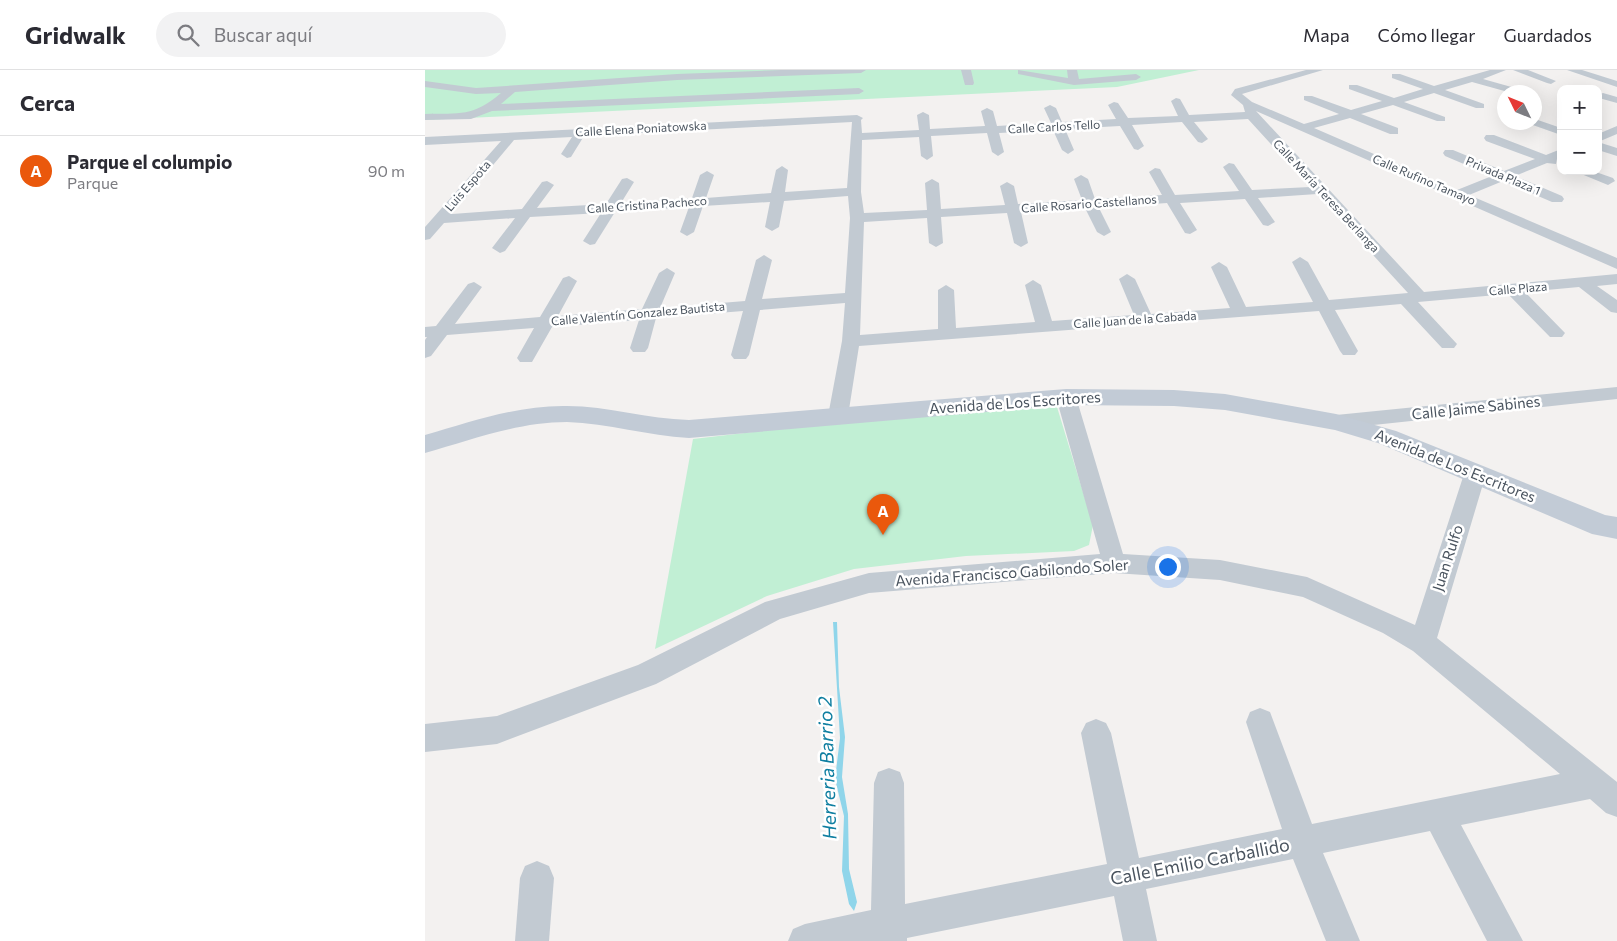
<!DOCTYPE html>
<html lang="es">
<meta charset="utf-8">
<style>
:root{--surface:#fff;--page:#f2f2f3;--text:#2b2b33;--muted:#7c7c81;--line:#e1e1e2;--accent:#ea580c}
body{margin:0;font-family:Commissioner,sans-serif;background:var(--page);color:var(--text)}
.controls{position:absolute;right:15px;top:15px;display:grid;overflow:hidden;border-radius:10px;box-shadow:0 5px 20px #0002}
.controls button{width:45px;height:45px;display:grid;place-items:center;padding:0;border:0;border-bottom:1px solid var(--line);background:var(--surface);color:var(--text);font:25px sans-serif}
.compass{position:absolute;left:1072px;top:15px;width:45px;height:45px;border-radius:50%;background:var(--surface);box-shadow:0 5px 20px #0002;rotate:313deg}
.you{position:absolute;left:742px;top:496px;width:18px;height:18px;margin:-12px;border:4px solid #fff;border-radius:50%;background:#1a73e8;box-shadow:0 0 0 8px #1a73e833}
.badge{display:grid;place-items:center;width:32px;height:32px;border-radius:50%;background:var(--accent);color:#fff;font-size:16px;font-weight:700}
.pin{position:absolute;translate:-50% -41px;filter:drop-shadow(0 1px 2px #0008)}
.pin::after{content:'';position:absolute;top:26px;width:18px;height:15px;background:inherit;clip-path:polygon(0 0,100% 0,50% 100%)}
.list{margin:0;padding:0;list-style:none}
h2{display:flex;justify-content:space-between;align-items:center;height:65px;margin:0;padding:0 20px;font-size:21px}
h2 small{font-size:16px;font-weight:400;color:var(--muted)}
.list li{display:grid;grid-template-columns:32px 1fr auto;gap:15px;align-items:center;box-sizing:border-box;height:70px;padding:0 20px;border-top:1px solid var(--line)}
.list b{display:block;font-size:19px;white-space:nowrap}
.list p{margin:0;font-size:16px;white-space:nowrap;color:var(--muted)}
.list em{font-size:16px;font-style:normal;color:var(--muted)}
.icon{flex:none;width:28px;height:28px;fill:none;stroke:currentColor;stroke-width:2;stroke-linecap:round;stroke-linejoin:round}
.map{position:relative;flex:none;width:1192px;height:871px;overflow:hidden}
header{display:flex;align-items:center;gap:30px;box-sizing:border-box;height:70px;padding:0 25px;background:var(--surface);border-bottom:1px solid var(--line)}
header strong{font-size:24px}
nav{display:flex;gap:28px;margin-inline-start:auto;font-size:18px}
.search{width:350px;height:45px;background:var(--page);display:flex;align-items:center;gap:12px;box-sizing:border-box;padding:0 18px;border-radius:28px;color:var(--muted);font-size:19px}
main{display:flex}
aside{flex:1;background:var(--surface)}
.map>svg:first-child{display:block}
.green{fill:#c1efd4}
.water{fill:#8fd5ea}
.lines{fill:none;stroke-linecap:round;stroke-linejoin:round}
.minor{fill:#c2cad2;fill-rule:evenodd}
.secondary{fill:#c2cbd6;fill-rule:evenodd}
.labels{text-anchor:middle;stroke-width:5;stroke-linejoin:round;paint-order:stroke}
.far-street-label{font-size:12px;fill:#49535e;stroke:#fff}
.street-label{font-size:15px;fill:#49535e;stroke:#fff}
.near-street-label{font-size:18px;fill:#49535e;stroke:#fff}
.near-water-label{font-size:19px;font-style:italic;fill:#107fa1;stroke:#fff}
</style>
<header>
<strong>Gridwalk</strong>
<div class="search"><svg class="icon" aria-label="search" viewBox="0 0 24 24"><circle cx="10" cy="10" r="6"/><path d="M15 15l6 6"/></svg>Buscar aquí</div>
<nav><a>Mapa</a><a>Cómo llegar</a><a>Guardados</a></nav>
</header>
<main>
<aside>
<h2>Cerca<small></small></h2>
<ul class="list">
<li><span class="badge">A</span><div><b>Parque el columpio</b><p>Parque</p></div><em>90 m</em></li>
</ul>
</aside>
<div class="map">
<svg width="1192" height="871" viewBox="0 0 1192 871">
<rect width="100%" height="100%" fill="#f3f1f0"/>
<g class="green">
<polygon points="0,0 774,0 692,17 0,50"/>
<polygon points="632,337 668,455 664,475 649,481 541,486 429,499 342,526 230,579 268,369 441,349"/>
</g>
<polygon class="water" points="408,552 412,552 414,617 420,667 417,707 423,744 424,799 432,832 429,841 424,834 417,801 419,746 410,709 415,668"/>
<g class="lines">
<g class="minor">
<path d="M356,0H441L436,3L252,10L90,22L76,34L434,18L439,21L434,24L67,41L46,49L0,50V44C35,43 48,47 76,23L51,24L0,17V11L51,18L252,4Z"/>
<polygon points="536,0 546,0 549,13 548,15 540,15"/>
<polygon points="593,0 643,8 642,0 652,0 654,9 711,4 716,7 711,10 649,15 593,4"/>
<path d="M881,0H898L817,24L827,32L879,54L914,44L879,30V26H887L926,40L957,31L924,19V15H932L969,28L998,19L967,8V4H975L1009,16L1065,0H1081L1058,9L1097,20L1098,22H1083L1047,12L1020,20L1059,34V38H1051L1009,23L979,32L1020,47V51H1012L968,35L936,44L973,58V64H965L925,48L889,58L1032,120L1067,106L1020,86L1018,83L1020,80H1028L1079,101L1110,89L1061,71L1059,68L1061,65H1069L1121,85L1136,79V88L1132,89L1131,94L1122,93L1090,106L1137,126L1139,129L1137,132H1127L1078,111L1044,125L1192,188V199L831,41L999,222L1192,204V214L1172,216L1192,230V243L1186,242L1154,217L1100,222L1140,263L1137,267H1125L1083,224L993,232L1032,274L1029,278H1017L976,234L910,240L933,281L930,285H918L915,281L894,241L434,276L423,346L420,351L413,353L406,351L403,346L417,271L420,233L335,240L324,285L321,289H309L306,285L318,241L231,248L223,278L220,282H208L205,278L214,250L127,257L107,292H95L92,288L109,258L22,265L6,286L0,288V270L2,267H0V257L11,256L43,214L49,212L57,217L30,254L115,247L138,208L144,206L152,211L133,246L217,239L234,203L242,198L250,203L235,238L320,231L331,190L339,185L347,190L337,229L420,223L425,148L423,126L359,131L354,157L347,161L340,157L345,132L278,136L269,162L262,166L255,162L264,137L190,142L170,174L165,175L158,171L176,143L105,147L80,181L75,183L67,178L90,148L19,153L5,169L0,170V157L76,71L0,75V67L432,45L438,48L436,50L437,63L494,60L492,45L498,42L504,45L505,59L560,56L556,41L562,38L568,41L572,56L626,53L619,38L625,35L631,38L637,52L691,49L683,35L689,32L693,33L703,48L753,46L746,31L751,28L755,29L764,45L820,42L818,35L806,25L810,19ZM823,49L885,117L827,120L809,94L804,93L798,97L814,121L750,125L735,99L730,98L724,102L737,125L670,129L663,109L656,105L649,109L657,130L593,134L589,116L582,112L575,116L580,135L516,139L514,113L507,109L500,113L502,140L439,143L436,122L437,70L494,67L496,86L502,90L508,86L506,66L562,63L567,82L573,86L579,82L574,63L628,60L637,80L643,84L649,80L640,59L695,56L709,79L713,80L719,76L707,55L757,52L773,72L777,73L783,69L769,52ZM427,52L422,118L360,122L363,100L357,96L351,100L346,123L281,128L289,105L282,101L275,105L267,128L196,133L209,112L202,108L197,109L181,134L112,138L129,115L122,111L117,112L97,139L27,144L89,70L147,67L136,84L142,88L146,87L159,66ZM892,124L983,223L904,230L883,192L875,187L867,192L888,232L821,237L802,197L794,192L786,197L805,238L726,244L710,209L702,204L694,209L709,245L627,251L616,215L608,210L600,215L610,252L531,258L529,220L521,215L513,220V259L435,265L439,152L502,148L504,173L511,177L518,173L516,147L582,143L589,173L596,177L603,173L596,142L660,138L672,162L679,166L686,162L674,138L742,133L760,163L765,164L772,160L755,133L820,129L838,155L843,156L850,152L833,128Z"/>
<polygon points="1088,0 1103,0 1131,11 1126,14 1122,13"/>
<polygon points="1142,0 1157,0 1192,11 1192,17"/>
<polygon points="1178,23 1192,27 1192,33 1174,28 1173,25"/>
<polygon points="1110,49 1136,58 1136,65 1105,54 1104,52 1110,52"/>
<polygon points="1192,56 1192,64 1173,72 1173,64"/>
<polygon points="1173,72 1192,78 1192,86 1173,80"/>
<polygon points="1149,101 1168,101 1188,108 1190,111 1183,115"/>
<polygon points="1192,317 1192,329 911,359 904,357 901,352 904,347 911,345"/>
<polygon points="641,321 648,322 651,327 698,484 795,490 882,507 990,555 1039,404 1042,398 1050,396 1058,398 1061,404 1012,568 1192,712 1192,747 1181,743 1165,729 1036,755 1098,871 1062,871 1005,761 898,783 935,871 901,871 868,789 721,819 732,871 698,871 689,826 482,868 482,871 363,871 368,859 380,854 446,840 449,713 453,702 464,698 475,702 479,713 480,834 682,794 656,663 661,653 671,649 681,653 686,663 714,788 857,759 821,652 825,642 835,638 845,642 887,754 1135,704 988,581 958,563 878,527 795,510 689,503 444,523 355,549 231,614 72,674 0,682 0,654 72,646 213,595 340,532 444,503 675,484 631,327 634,322"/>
<polygon points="112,791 124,796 129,808 124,871 90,871 95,808 100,796"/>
</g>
<path class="secondary" d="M641,319L749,320L800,324L911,344L971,361L1180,445L1192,447V469L1167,464L953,373L910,360L800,340L749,336L641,335L264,368C223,366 183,353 142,352C93,352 46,370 0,383V365C46,352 93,335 142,336C183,336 223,349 264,350Z"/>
</g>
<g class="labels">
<g class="far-street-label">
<text transform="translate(629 57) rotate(-3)" y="4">Calle Carlos Tello</text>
<text transform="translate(216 59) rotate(-3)" y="4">Calle Elena Poniatowska</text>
<text transform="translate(1078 106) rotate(23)" y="4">Privada Plaza 1</text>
<text transform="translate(999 110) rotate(23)" y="4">Calle Rufino Tamayo</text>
<text transform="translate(43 116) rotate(-49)" y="4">Luis Espota</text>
<text transform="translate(901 126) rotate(47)" y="4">Calle María Teresa Berlanga</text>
<text transform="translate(664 134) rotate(-4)" y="4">Calle Rosario Castellanos</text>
<text transform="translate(222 135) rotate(-4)" y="4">Calle Cristina Pacheco</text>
<text transform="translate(1093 219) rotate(-5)" y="4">Calle Plaza</text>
<text transform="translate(213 244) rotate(-5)" y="4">Calle Valentín Gonzalez Bautista</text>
<text transform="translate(710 250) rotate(-4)" y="4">Calle Juan de la Cabada</text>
</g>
<g class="street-label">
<text transform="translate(590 333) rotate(-4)" y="5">Avenida de Los Escritores</text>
<text transform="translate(1051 338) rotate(-6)" y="5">Calle Jaime Sabines</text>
<text transform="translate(1030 396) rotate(22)" y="5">Avenida de Los Escritores</text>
<text transform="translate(1023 488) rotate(-72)" y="5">Juan Rulfo</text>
<text transform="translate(587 503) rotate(-4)" y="5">Avenida Francisco Gabilondo Soler</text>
</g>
<g class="near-street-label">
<text transform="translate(775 792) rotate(-11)" y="6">Calle Emilio Carballido</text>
</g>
<g class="near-water-label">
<text transform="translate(402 698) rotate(-92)" y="7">Herreria Barrio 2</text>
</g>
</g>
</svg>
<div class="controls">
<button>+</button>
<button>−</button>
</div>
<svg class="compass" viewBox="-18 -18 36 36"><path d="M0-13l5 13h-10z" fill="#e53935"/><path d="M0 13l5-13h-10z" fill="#7c7c81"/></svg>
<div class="you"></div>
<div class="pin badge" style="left:458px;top:465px">A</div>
</div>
</main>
